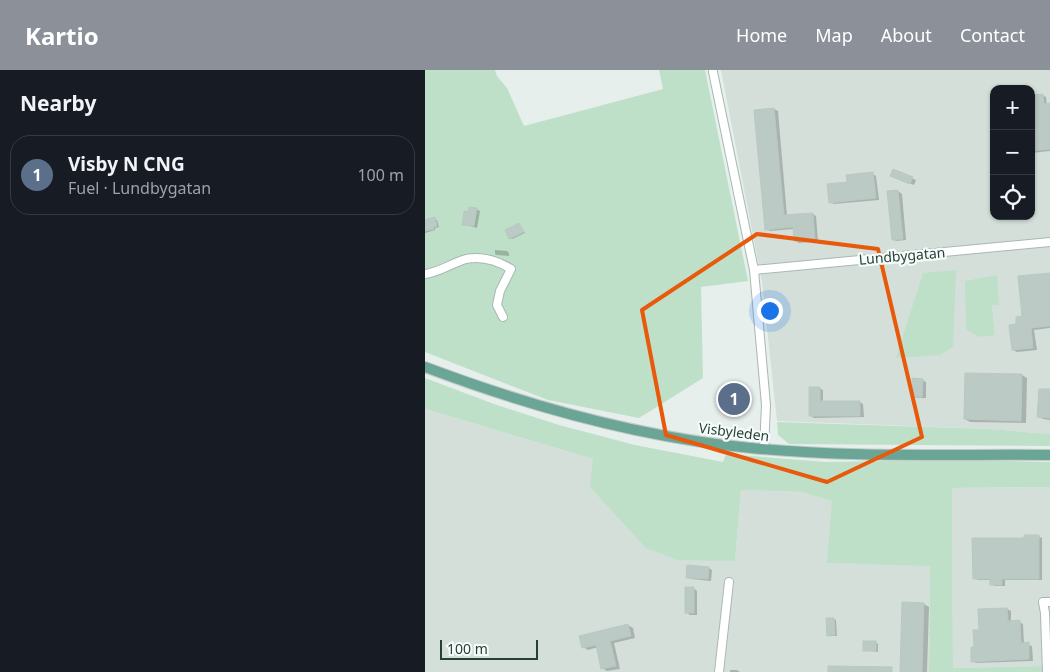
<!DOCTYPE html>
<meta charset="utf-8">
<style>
:root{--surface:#171b24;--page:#242831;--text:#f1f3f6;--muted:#9ea1a6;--line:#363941;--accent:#8c9099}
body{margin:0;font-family:"Noto Sans",sans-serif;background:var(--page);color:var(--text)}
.controls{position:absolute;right:15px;top:15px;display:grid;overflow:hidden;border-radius:10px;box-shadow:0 1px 4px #0004}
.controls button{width:45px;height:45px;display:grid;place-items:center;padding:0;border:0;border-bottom:1px solid var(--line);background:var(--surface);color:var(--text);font:25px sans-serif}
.scale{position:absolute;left:15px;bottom:12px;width:98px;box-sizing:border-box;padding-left:5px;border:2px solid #24423a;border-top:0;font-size:14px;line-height:18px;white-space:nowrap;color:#24423a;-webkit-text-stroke:4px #f7fbf9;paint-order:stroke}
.you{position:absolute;left:344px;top:240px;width:18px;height:18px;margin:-12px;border:4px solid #fff;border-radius:50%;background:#1a73e8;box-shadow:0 0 0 8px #1a73e833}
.badge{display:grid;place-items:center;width:32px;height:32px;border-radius:50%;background:var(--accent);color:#fff;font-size:16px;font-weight:700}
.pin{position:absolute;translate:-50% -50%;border:2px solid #fff;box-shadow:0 1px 5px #0006}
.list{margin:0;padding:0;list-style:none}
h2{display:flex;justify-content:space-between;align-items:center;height:65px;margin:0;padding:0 20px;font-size:21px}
h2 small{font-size:16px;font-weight:400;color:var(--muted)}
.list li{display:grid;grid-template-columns:32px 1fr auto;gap:15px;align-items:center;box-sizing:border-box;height:80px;margin:0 10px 10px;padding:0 10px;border:1px solid var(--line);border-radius:20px}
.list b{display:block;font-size:19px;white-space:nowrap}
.list p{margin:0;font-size:16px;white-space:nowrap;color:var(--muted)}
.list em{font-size:16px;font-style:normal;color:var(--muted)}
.icon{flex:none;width:28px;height:28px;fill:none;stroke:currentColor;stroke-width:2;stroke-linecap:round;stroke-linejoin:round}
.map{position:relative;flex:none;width:625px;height:602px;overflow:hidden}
header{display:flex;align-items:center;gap:30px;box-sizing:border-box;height:70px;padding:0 25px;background:var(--accent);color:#fff}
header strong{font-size:24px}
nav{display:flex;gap:28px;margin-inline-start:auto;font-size:18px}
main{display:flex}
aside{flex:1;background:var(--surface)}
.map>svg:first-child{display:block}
.built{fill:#d4dfda;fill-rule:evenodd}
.green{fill:#bfe0c8}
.shadow{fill:#0003}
.building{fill:#bbcac4;stroke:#b8c9c2}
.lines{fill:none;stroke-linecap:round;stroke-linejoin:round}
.minor-casing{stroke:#a8b8b2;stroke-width:10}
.major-casing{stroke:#c2cac8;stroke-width:12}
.minor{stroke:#fff;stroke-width:8}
.major{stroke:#6aa596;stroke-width:10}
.marked{fill:none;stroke:#e8590c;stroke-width:4;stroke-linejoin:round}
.labels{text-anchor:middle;stroke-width:4.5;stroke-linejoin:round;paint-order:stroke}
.street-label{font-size:14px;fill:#24423a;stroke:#f7fbf9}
</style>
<header>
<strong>Kartio</strong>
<nav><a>Home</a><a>Map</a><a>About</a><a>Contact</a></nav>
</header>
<main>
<aside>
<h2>Nearby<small></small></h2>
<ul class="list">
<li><span class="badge" style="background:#5c6f8a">1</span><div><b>Visby N CNG</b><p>Fuel · Lundbygatan</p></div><em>100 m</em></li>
</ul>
</aside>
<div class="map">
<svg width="625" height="602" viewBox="0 0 625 602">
<rect width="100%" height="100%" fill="#e6efeb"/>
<g class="built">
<path d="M296,0H625V364L565,359L352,351L337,212ZM569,19H606V146H569ZM540,211L573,235H567L570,265Z"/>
<polygon points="0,339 168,389 310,491 316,420 377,422 408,431 403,493 505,495 504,602 0,602"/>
<polygon points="625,417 625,602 618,602 618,596 528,598 527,418"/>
</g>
<g class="green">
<polygon points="0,0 70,0 72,6 82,18 99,56 238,19 234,0 280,0 323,211 276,217 278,308 214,348 123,330 0,282"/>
<polygon points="531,200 528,277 515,285 471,288 498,203"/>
<polygon points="572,205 574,235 567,235 570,265 554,267 541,259 540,211"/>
<polygon points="0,308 69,334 134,355 210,375 298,392 301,384 401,392 540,390 625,392 625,417 527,418 528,598 618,596 618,602 504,602 505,496 402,493 407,431 377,422 316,420 310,491 252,490 221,478 165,417 168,389 0,339"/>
<polygon points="352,352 565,359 625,364 625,376 364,374 353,365"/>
</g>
<g class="shadow">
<polygon points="617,25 621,27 622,35 625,34 625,81 606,83 606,26"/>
<polygon points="349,39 353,41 362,146 388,144 391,146 393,171 374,173 370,171 369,159 345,161 341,159"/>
<polygon points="468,101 491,110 489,115 470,108"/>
<polygon points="448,104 451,106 454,130 409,134 405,132 423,113"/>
<polygon points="473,121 477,124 481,170 471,171 468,169"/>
<polygon points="51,139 55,141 52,158 38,154 44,143"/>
<polygon points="10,149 12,150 14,157 10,158 10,160 0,163 0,151"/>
<polygon points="94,154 100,163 87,169 85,168"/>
<polygon points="70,180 82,181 84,183 84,186 72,185 70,184"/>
<polygon points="625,204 625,258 609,260 612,280 592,282 588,280 593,255"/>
<polygon points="597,305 602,308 601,353 545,352 540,349"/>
<polygon points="497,310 501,312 501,328 492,328 488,326"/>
<polygon points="394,318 398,320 398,332 435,332 438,334 439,347 389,348 385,345"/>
<polygon points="625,321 625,350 618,349 613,346"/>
<polygon points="613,466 617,468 617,510 580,510 580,516 570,516 566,514 566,510 553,510 549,508 600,469"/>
<polygon points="284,498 287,500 286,511 266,509 262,507"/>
<polygon points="268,518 272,521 272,545 265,545 262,543"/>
<polygon points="499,534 504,537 502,602 476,602"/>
<polygon points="582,539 586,541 586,552 594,552 598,554 599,574 607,576 608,591 551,593 548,591 555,561"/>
<polygon points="409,549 411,550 412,566 405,566 403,565"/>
<polygon points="203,555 208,558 210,568 189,573 195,599 182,601 177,598 173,577 163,580 158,577"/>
<polygon points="450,572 453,574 453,582 440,580"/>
<polygon points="305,600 312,600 315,602 305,602"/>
</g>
<g class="building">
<polygon points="618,24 619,34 625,33 625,79 606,81 606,25"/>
<polygon points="349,38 359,145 388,143 390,170 369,171 368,157 340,160 329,40"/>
<polygon points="468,99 488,107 485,114 465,106"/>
<polygon points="448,102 451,128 404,133 402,114 422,112 421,105"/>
<polygon points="473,120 478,169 467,170 462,121"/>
<polygon points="44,137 52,138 49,156 37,155 39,141 43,142"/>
<polygon points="10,147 12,156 8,157 9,159 0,161 0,150"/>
<polygon points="94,153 99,162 84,169 80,160"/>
<polygon points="625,203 625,256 606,258 608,278 587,280 584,255 591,254 591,247 597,246 593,206"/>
<polygon points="540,303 597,304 596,351 539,349"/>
<polygon points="487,308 498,309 497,327 487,327"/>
<polygon points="384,317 395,317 395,331 435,331 435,346 384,346"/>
<polygon points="614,319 625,319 625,348 612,347"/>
<polygon points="599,465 614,465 614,509 577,509 577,515 565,515 565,509 548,509 547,468 599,468"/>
<polygon points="262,495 284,497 283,509 261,508"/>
<rect x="260" y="517" width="9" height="26"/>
<polygon points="477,532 499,533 497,602 475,602"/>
<polygon points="582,538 583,551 595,550 596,573 604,572 604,589 546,592 546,577 549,577 548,560 554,560 553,539"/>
<polygon points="401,548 409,548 410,565 402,566"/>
<polygon points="203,554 206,566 185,571 191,596 176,599 171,575 157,578 154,566"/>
<rect x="438" y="571" width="13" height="10"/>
<polygon points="403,596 467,597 467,602 403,602"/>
</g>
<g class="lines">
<g class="minor-casing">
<g id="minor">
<polyline points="288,2 329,200 341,335 339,379"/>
<polyline points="329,200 625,172"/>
<path d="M0,204C15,202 27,193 41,189C57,186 73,191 86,199L75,221L72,235L78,247"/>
<polyline points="294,602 304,512"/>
<polyline points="622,602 620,543 618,532 625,532"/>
</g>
</g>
<g class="major-casing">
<path id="major" d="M0,297C106,337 213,367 326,378C425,388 526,384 625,385"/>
</g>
<use href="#minor" class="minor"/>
<use href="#major" class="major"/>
</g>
<path class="marked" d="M332,164L453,179L497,367L402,412L241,365L217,240Z"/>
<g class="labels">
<g class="street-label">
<text transform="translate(477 186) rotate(-5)" y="5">Lundbygatan</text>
<text transform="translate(309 362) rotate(7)" y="5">Visbyleden</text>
</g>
</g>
</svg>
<div class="controls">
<button>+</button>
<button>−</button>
<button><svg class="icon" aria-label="locate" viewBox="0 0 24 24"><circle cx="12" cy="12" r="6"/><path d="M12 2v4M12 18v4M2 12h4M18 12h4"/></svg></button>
</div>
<div class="scale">100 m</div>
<div class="you"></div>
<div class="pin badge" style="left:309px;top:329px;background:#5c6f8a">1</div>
</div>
</main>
